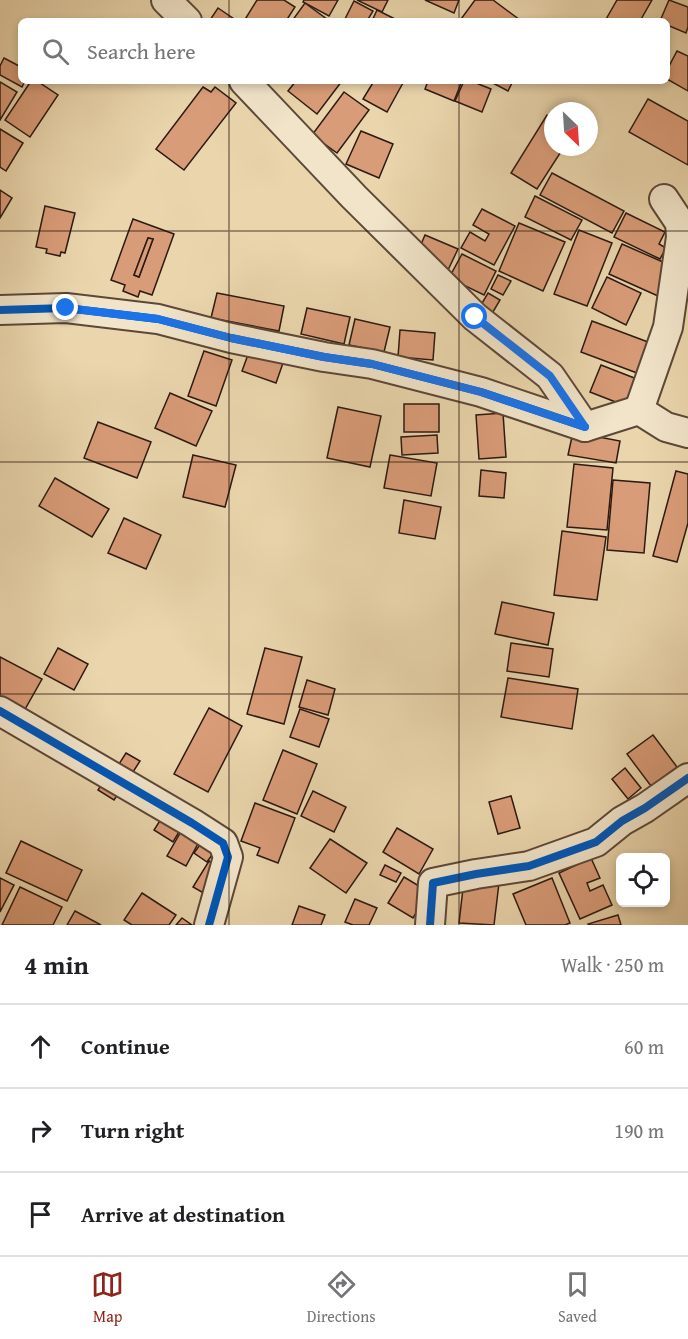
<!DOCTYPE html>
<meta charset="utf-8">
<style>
:root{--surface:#fff;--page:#f2f2f2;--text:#202124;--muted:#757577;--line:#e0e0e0;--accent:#8f2418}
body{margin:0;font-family:"Gentium Book Plus",serif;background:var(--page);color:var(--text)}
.controls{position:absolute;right:18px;bottom:18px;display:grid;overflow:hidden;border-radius:9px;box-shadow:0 3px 9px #0003}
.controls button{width:54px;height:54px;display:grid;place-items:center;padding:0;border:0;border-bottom:2px solid var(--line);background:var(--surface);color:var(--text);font:30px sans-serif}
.compass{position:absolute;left:544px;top:102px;width:54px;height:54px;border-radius:50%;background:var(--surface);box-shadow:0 3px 9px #0003;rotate:155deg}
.stop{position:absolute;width:18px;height:18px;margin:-14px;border:4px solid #1a73e8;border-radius:50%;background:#fff}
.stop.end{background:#1a73e8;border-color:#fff;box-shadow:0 2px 6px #0008}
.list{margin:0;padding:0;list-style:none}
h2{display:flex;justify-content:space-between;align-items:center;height:78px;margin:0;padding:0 24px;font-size:26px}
h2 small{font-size:20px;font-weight:400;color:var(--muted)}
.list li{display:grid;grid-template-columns:39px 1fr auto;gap:18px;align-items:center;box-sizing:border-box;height:84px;padding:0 24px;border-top:2px solid var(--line)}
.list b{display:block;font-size:22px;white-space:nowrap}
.list em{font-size:20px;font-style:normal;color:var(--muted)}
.icon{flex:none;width:33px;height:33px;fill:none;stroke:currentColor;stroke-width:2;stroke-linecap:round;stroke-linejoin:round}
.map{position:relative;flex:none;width:688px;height:925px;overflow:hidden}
.search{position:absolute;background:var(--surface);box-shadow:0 3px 9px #0003;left:18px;right:18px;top:18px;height:66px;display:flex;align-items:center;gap:15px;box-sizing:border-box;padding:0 21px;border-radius:9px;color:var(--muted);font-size:22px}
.sheet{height:330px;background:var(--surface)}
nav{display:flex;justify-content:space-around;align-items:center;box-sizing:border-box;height:84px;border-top:2px solid var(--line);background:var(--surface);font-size:16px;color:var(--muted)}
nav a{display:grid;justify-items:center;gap:3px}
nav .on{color:var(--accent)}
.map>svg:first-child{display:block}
.building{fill:#d99c78;stroke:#2c1912;stroke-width:1.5;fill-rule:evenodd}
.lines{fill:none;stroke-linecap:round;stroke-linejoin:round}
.minor-casing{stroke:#5c4838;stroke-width:32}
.minor{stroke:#f1e4c9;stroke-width:28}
.cycleway-casing{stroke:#f1e4c9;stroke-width:11}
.cycleway{stroke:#0057b8;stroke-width:8}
.route{stroke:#1a73e8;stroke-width:8}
.grid{fill:none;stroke:#2c1912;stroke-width:1.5;stroke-opacity:0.55}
</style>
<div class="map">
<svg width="688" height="925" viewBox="0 0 688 925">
<rect width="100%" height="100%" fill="#ead5ac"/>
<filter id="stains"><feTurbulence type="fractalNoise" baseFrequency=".00333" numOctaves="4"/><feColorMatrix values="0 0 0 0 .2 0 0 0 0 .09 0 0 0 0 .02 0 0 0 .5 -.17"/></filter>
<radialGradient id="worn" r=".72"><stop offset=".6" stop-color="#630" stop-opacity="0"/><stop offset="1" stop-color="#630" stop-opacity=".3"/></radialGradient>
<g class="building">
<polygon points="257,0 284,0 295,7 286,21 244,21"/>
<polygon points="304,0 338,0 329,16 303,2"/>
<polygon points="357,0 388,0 382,12"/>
<polygon points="425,0 459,0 454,13"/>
<polygon points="475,0 493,0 520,20 464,21 461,19"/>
<polygon points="617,0 652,0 640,21 605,21"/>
<polygon points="669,0 688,7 688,27 686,33 667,25 667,21 660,21"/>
<polygon points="354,1 373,11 367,21 344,21"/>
<polygon points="305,3 328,20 328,21 292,21"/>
<polygon points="218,8 237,21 210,20"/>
<polygon points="377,10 399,21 372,21"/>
<polygon points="677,51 688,56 688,91 667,79 667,70"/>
<polygon points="4,58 21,67 21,81 25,81 22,87 0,75 0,66"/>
<polygon points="31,81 37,81 58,95 30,137 5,120"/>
<polygon points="296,81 342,81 317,114 288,91"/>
<polygon points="374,81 404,81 387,112 363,99"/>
<polygon points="428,81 462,81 454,101 425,89"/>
<polygon points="464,81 471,81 491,89 482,112 455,101"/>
<polygon points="489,81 513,81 508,91"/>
<polygon points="0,82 17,92 0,120"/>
<polygon points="203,87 211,92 215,87 236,103 184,170 156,149"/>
<polygon points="344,92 369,110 337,153 312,135"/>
<polygon points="648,99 688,121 688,165 629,132"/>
<polygon points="547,115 553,119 553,147 564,147 537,189 511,173"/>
<polygon points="0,129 23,143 6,171 0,167"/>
<polygon points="361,131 393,144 379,178 346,164"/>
<polygon points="552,173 624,211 612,233 540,195"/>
<polygon points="0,190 12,198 0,218"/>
<polygon points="535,196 582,220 571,240 525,217"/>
<polygon points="45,206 75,213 65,253 61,252 60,256 46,253 47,249 36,247"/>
<polygon points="482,209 515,226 494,265 461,248 470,232 485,241 489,234 473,225"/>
<polygon points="626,213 665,232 659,244 666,248 660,259 614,237"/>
<path d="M133,219L174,234L152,295L140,291L138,297L123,291L125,285L111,280ZM148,238L153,239L139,277L134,275Z"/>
<polygon points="519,223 565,242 543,291 499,271"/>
<polygon points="579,230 612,243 587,306 554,294"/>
<polygon points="425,235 458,249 448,270 416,256"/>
<polygon points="148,238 153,239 139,277 134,275"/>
<polygon points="622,244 672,266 658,296 609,274"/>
<polygon points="462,254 496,271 484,295 449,278"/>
<polygon points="498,275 511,281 503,295 491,289"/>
<polygon points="607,277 641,293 626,325 592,308"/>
<polygon points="217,293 284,306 279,331 211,318"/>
<polygon points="488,293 500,300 490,317 478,310"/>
<polygon points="307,308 350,317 344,344 301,334"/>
<polygon points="355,319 390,327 384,352 349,345"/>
<polygon points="592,321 648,342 637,373 581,352"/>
<polygon points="400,330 435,333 433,360 398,357"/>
<polygon points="204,351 232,360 216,406 188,396"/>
<polygon points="249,352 283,363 276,383 242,371"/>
<polygon points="601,365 642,381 631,408 590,392"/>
<polygon points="170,393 212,411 196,446 155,428"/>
<rect x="404" y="404" width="35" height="28"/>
<polygon points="338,407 381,416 370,467 327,458"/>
<polygon points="503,413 506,457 479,459 476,415"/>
<polygon points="98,422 151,442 137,478 84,458"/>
<polygon points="573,432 620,441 616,463 568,455"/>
<polygon points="437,435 438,453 402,455 401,437"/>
<polygon points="193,455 236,465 225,507 183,497"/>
<polygon points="390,455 437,463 431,496 384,488"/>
<polygon points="574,464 613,468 607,530 567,527"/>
<polygon points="481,470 506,473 504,498 479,496"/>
<polygon points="676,471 688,474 688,523 677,562 653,556"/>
<polygon points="55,478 109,509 92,537 39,506"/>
<polygon points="613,480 650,483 644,553 607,550"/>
<polygon points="404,500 441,507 435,539 399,533"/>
<polygon points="124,518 161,535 146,569 108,553"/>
<polygon points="562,531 606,537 597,600 554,595"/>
<polygon points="502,602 554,613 548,645 495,634"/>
<polygon points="511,643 553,649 549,677 507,671"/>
<polygon points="58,648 88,664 74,690 44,674"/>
<polygon points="265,648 302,657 284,724 247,714"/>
<polygon points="0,657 42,679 24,711 0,699"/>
<polygon points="508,678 578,689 572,729 501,717"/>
<polygon points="307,680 335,689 328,715 299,707"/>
<polygon points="209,708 242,726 208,792 174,774"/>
<polygon points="300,709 329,719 319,747 290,737"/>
<polygon points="653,735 677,767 651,786 627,754"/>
<polygon points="283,750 317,764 297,814 263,800"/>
<polygon points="126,753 140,761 133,772 119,764"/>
<polygon points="625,768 641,788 628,799 612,779"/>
<polygon points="106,777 122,788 114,800 98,790"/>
<polygon points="313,791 346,807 334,832 301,816"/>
<polygon points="511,796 520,828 498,834 489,802"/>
<polygon points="255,803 295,818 278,863 257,855 260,848 241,841"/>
<polygon points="163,816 182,827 173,842 154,830"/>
<polygon points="183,828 201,838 186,866 167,856"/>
<polygon points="397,828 433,849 419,874 383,852"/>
<polygon points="204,839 217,848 207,862 194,853"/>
<polygon points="330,839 367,863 346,893 310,868"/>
<polygon points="21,841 82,870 67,901 6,873"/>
<polygon points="591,858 600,878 587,883 590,891 603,885 612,905 580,919 559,873"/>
<polygon points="209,861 223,870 207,895 193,887"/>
<polygon points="385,865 401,873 396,882 380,875"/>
<polygon points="404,877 429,892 413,918 388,903"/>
<polygon points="0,878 14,885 0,912"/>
<polygon points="552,878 570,923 565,925 526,925 513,894"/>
<polygon points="464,880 499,883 494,925 459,923"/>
<polygon points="20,887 62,907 53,925 2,925"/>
<polygon points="142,893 176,915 169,925 132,925 124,920"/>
<polygon points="355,899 377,908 369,925 353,925 345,922"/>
<polygon points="299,906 325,915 321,925 292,925"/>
<polygon points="75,911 101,925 67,925"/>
<polygon points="618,915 621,925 589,925 588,924"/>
<polygon points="182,918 192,925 176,925"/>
</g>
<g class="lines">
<g class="minor-casing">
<g id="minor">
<polyline points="166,0 187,21"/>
<polyline points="244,81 354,197 475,317 550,376 585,427 639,410 666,427 688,433"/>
<polyline points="0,310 66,308 158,319 231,338 324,357 372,364 481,392 585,427"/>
<polyline points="639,410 668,327 681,237 680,223 664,199"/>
<polyline points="0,711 192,823 223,843 228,857 209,925"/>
<polyline points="430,925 433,883 476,874 529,866 596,842 622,821 645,808 688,778"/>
</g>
</g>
<use href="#minor" class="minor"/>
<g class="cycleway-casing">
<g id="cycleway">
<polyline points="0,310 66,308 158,319 231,338 324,357 372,364 481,392 585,427"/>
<polyline points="0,711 192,823 223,843 228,857 209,925"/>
<polyline points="430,925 433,883 476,874 529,866 596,842 622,821 645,808 688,778"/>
</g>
</g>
<use href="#cycleway" class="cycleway"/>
</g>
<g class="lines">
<polyline class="route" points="66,308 158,319 231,338 324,357 372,364 481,392 585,427 550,376 475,317"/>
</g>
<path class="grid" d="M229,0V21M459,0V21M229,81V925M459,81V925M0,231H688M0,462H688M0,694H688"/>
<rect width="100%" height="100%" filter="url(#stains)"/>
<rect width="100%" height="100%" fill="url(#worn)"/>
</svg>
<div class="controls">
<button><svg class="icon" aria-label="locate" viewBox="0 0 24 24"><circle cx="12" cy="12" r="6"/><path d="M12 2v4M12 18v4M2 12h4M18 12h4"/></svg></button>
</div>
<svg class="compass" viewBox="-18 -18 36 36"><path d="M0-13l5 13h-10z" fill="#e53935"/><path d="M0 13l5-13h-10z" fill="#757577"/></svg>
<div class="stop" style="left:475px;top:317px"></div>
<div class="stop end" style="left:66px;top:308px"></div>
<div class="search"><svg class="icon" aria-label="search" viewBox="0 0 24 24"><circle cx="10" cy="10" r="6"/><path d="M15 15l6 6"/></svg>Search here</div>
</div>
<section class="sheet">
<h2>4 min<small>Walk · 250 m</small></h2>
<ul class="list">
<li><svg class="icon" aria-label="ahead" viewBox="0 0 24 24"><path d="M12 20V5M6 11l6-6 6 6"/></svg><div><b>Continue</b></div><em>60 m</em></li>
<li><svg class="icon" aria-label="right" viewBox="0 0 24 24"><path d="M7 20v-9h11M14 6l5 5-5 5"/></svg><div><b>Turn right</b></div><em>190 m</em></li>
<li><svg class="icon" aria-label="arrive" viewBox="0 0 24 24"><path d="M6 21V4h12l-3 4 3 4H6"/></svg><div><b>Arrive at destination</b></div></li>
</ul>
</section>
<nav>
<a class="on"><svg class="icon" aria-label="map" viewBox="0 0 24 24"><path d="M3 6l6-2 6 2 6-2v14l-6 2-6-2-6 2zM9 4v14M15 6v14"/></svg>Map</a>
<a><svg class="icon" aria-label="directions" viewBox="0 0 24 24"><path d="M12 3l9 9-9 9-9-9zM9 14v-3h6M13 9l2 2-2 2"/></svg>Directions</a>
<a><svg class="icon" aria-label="saved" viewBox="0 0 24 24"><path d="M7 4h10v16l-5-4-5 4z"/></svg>Saved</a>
</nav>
